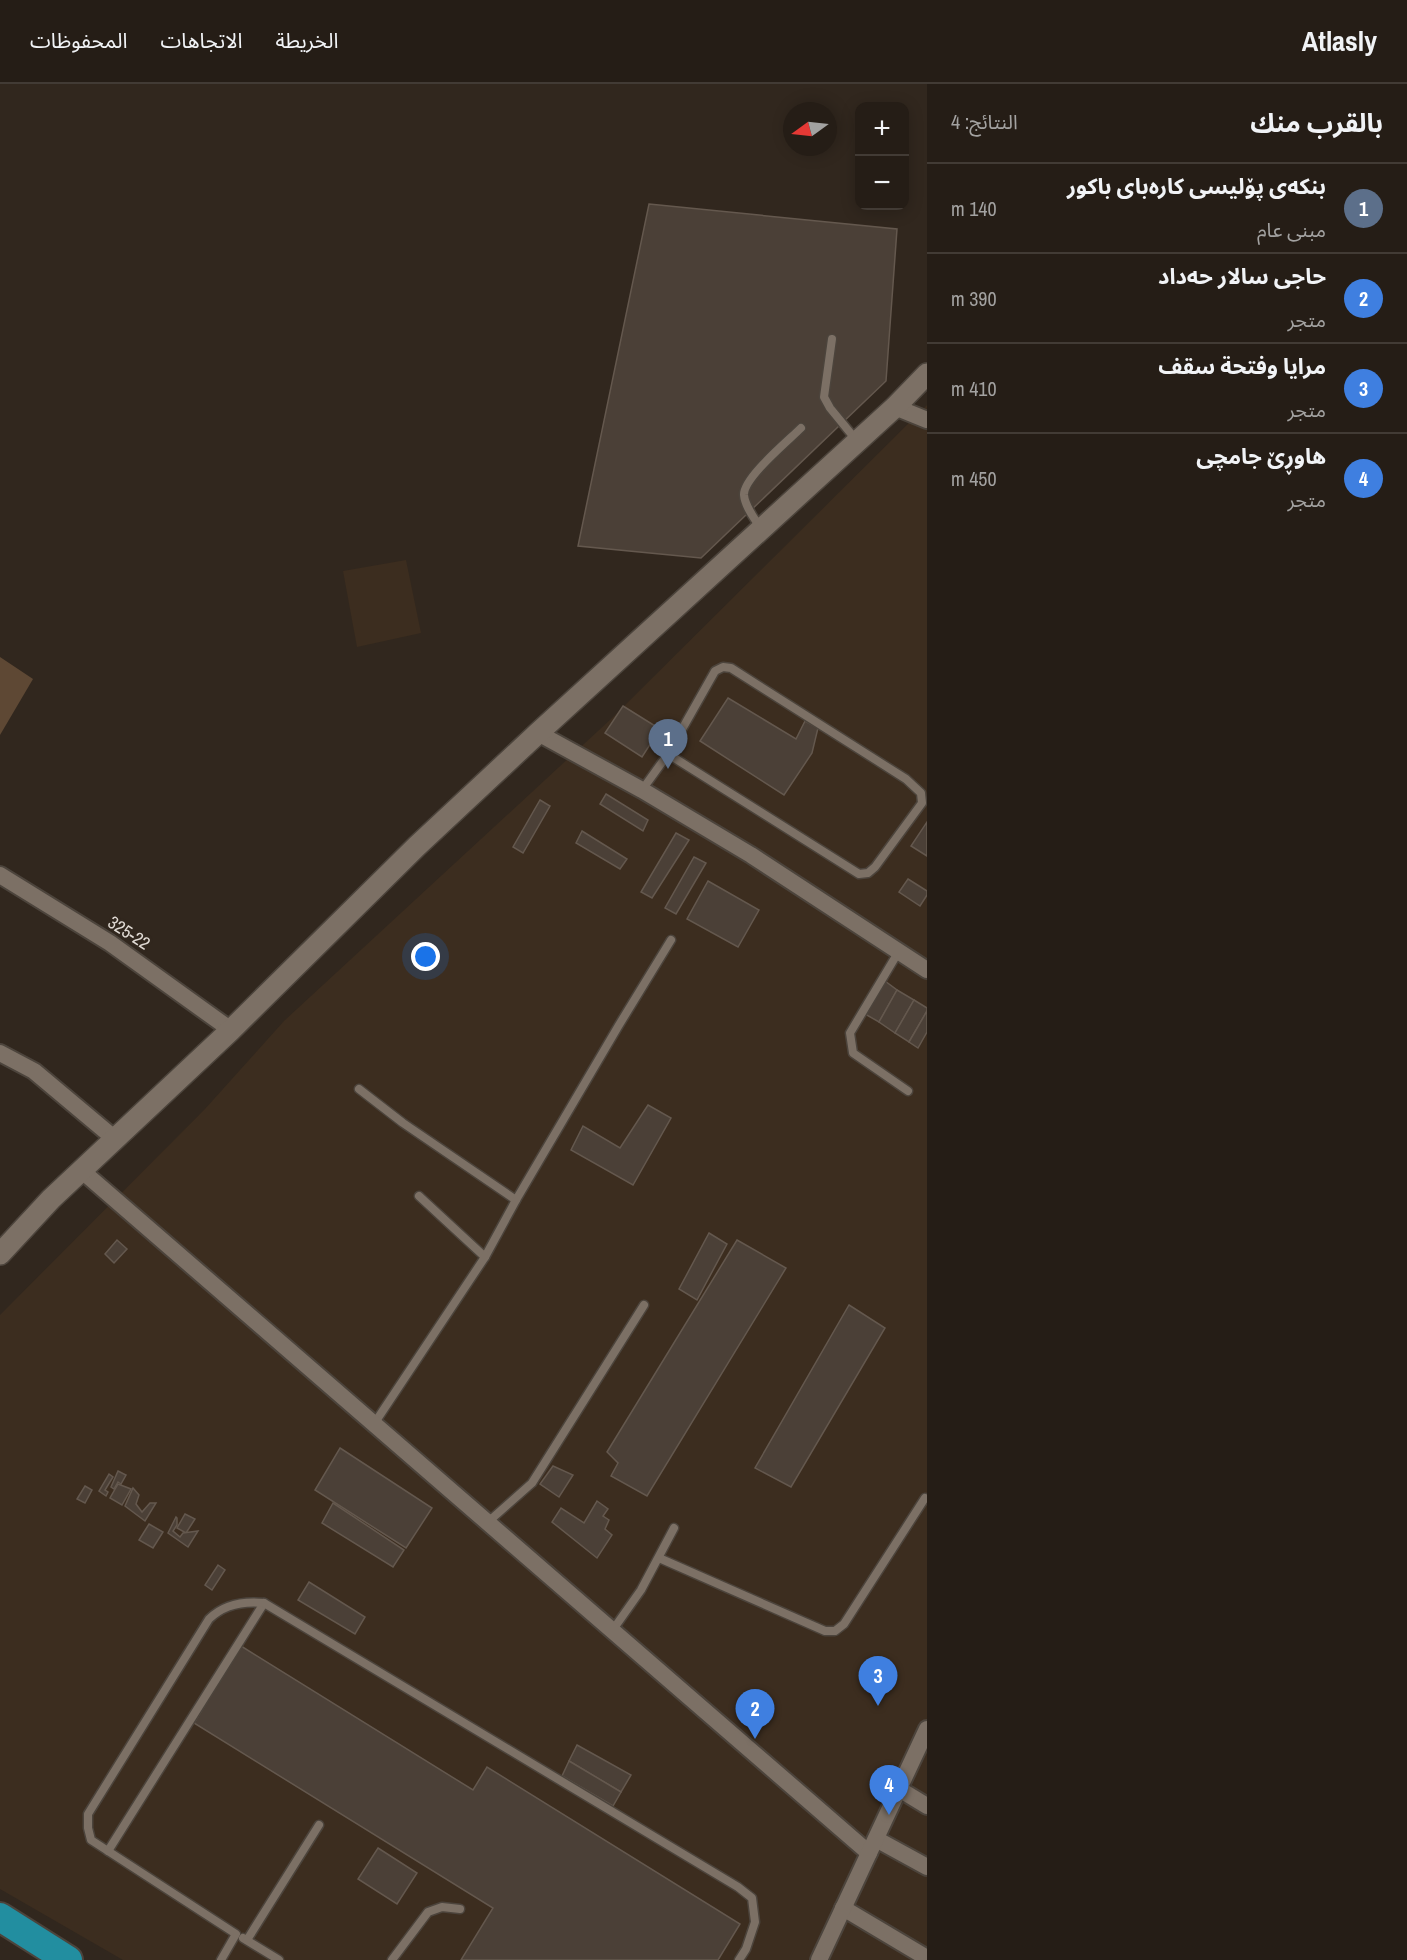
<!DOCTYPE html>
<html lang="ar">
<meta charset="utf-8">
<style>
:root{--surface:#251d16;--page:#312a23;--text:#f1f3f6;--muted:#a3a2a1;--line:#423b35;--accent:#ea580c}
body{margin:0;font-family:"Archivo Narrow","Noto Sans Arabic",sans-serif;background:var(--page);color:var(--text);direction:rtl}
.controls{position:absolute;right:18px;top:18px;display:grid;overflow:hidden;border-radius:12px;box-shadow:0 3px 15px #0003}
.controls button{width:54px;height:54px;display:grid;place-items:center;padding:0;border:0;border-bottom:2px solid var(--line);background:var(--surface);color:var(--text);font:30px sans-serif}
.compass{position:absolute;left:783px;top:18px;width:54px;height:54px;border-radius:50%;background:var(--surface);box-shadow:0 3px 15px #0003;rotate:255deg}
.you{position:absolute;left:426px;top:873px;width:21px;height:21px;margin:-15px;border:4px solid #fff;border-radius:50%;background:#1a73e8;box-shadow:0 0 0 9px #1a73e833}
.badge{display:grid;place-items:center;width:39px;height:39px;border-radius:50%;background:var(--accent);color:#fff;font-size:20px;font-weight:700}
.pin{position:absolute;translate:-50% -50px;filter:drop-shadow(0 2px 3px #0008)}
.pin::after{content:'';position:absolute;top:32px;width:21px;height:18px;background:inherit;clip-path:polygon(0 0,100% 0,50% 100%)}
.list{margin:0;padding:0;list-style:none}
h2{display:flex;justify-content:space-between;align-items:center;height:78px;margin:0;padding:0 24px;font-size:26px}
h2 small{font-size:20px;font-weight:400;color:var(--muted)}
.list li{display:grid;grid-template-columns:39px 1fr auto;gap:18px;align-items:center;box-sizing:border-box;height:90px;padding:0 24px;border-top:2px solid var(--line)}
.list b{display:block;font-size:22px;white-space:nowrap}
.list p{margin:0;font-size:20px;white-space:nowrap;color:var(--muted)}
.list em{font-size:20px;font-style:normal;color:var(--muted)}
.map{position:relative;flex:none;width:927px;height:1876px;overflow:hidden;direction:ltr}
header{display:flex;align-items:center;gap:36px;box-sizing:border-box;height:84px;padding:0 30px;background:var(--surface);border-bottom:2px solid var(--line)}
header strong{font-size:28px}
nav{display:flex;gap:33px;margin-inline-start:auto;font-size:21px}
main{display:flex}
aside{flex:1;background:var(--surface)}
.map>svg:first-child{display:block}
.built{fill:#3c2d1f}
.green{fill:#5e4834}
.building{fill:#4b4037;stroke:#64584e;stroke-width:1.5}
.lines{fill:none;stroke-linecap:round;stroke-linejoin:round}
.service-casing{stroke:#4c443c;stroke-width:11}
.minor-casing{stroke:#4c443c;stroke-width:20}
.tertiary-casing{stroke:#4c443c;stroke-width:24}
.trunk-casing{stroke:#4c443c;stroke-width:32}
.service{stroke:#7c7065;stroke-width:8}
.minor{stroke:#7c7065;stroke-width:16}
.tertiary{stroke:#7c7065;stroke-width:21}
.trunk{stroke:#228ea0;stroke-width:28}
.labels{text-anchor:middle;stroke-width:5;stroke-linejoin:round;paint-order:stroke}
.street-label{font-size:18px;fill:#dfd9d3;stroke:#31271e}
</style>
<header>
<strong>Atlasly</strong>
<nav><a>الخريطة</a><a>الاتجاهات</a><a>المحفوظات</a></nav>
</header>
<main>
<aside>
<h2>بالقرب منك<small>النتائج: 4</small></h2>
<ul class="list">
<li><span class="badge" style="background:#5c6f8a">1</span><div><b>بنکەی پۆلیسی کارەبای باکور</b><p>مبنى عام</p></div><em>140 m</em></li>
<li><span class="badge" style="background:#3f7fe0">2</span><div><b>حاجی سالار حەداد</b><p>متجر</p></div><em>390 m</em></li>
<li><span class="badge" style="background:#3f7fe0">3</span><div><b>مرايا وفتحة سقف</b><p>متجر</p></div><em>410 m</em></li>
<li><span class="badge" style="background:#3f7fe0">4</span><div><b>هاوڕێ جامچی</b><p>متجر</p></div><em>450 m</em></li>
</ul>
</aside>
<div class="map">
<svg width="927" height="1876" viewBox="0 0 927 1876">
<rect width="100%" height="100%" fill="#31271e"/>
<g class="built">
<polygon points="927,321 927,1876 123,1876 0,1805 0,1231 205,1025 284,937 611,635"/>
<polygon points="406,476 421,549 357,563 343,487"/>
</g>
<polygon class="green" points="0,573 33,595 0,651"/>
<g class="building">
<polygon points="649,120 897,145 886,297 701,474 578,462"/>
<polygon points="728,614 796,655 805,637 818,644 812,669 784,711 700,657"/>
<polygon points="623,622 660,645 642,673 605,649"/>
<polygon points="606,710 648,736 643,747 600,720"/>
<polygon points="540,716 550,722 523,769 513,763"/>
<polygon points="927,738 927,772 911,762"/>
<polygon points="582,747 627,775 620,785 576,759"/>
<polygon points="676,749 689,756 652,814 641,808"/>
<polygon points="694,773 706,779 676,830 665,824"/>
<polygon points="908,795 927,807 927,811 920,822 899,808"/>
<polygon points="708,797 759,826 738,863 687,835"/>
<polygon points="885,897 897,906 879,938 865,930"/>
<polygon points="897,906 914,916 895,949 879,938"/>
<polygon points="914,916 927,924 927,927 909,958 895,949"/>
<polygon points="927,927 927,948 918,964 909,958"/>
<polygon points="648,1021 671,1034 633,1101 571,1066 583,1042 620,1064"/>
<polygon points="709,1149 727,1160 697,1216 679,1205"/>
<polygon points="117,1156 127,1165 114,1179 105,1170"/>
<polygon points="737,1156 786,1184 647,1412 611,1392 618,1379 607,1368"/>
<polygon points="849,1221 885,1244 791,1403 755,1384"/>
<polygon points="340,1364 432,1424 406,1464 315,1406"/>
<polygon points="553,1382 573,1391 559,1413 540,1400"/>
<polygon points="118,1387 126,1391 121,1400 118,1398 114,1405 111,1403"/>
<polygon points="109,1390 113,1393 105,1406 108,1408 106,1412 99,1407"/>
<polygon points="118,1400 131,1405 122,1421 110,1414"/>
<polygon points="85,1402 92,1406 85,1419 77,1415"/>
<polygon points="133,1404 139,1411 136,1420 142,1428 150,1419 156,1419 145,1437 125,1422"/>
<polygon points="597,1417 608,1425 603,1432 609,1436 605,1445 612,1451 597,1474 552,1438 561,1424 584,1439"/>
<polygon points="333,1419 404,1466 393,1483 322,1439"/>
<polygon points="185,1430 195,1435 186,1449 177,1444"/>
<polygon points="176,1433 177,1434 177,1441 173,1447 180,1453 183,1449 198,1447 188,1463 168,1449"/>
<polygon points="149,1440 163,1448 153,1464 139,1456"/>
<polygon points="218,1481 225,1486 212,1506 205,1501"/>
<polygon points="309,1498 365,1533 355,1550 298,1516"/>
<polygon points="241,1562 473,1706 487,1683 740,1840 718,1876 461,1876 493,1824 194,1639"/>
<polygon points="577,1661 631,1691 621,1708 569,1677"/>
<polygon points="569,1677 621,1708 613,1722 562,1692"/>
<polygon points="378,1764 417,1789 397,1820 358,1795"/>
</g>
<g class="lines">
<g class="service-casing">
<g id="service">
<polyline points="832,255 824,313 830,324 857,357"/>
<path d="M761,445C755,435 745,423 744,411C743,394 788,357 801,344"/>
<polyline points="642,706 668,670 715,587 723,583 731,584 906,695 921,709 922,719 875,783 868,789 859,790 668,670"/>
<polyline points="899,867 850,949 853,969 908,1007"/>
<polyline points="359,1005 403,1039 516,1116"/>
<polyline points="419,1112 485,1173"/>
<polyline points="374,1340 485,1173 516,1116 619,941 671,856"/>
<polyline points="488,1438 532,1399 644,1221"/>
<polyline points="659,1474 825,1547 835,1547 844,1540 925,1414"/>
<polyline points="612,1547 641,1506 674,1444"/>
<polyline points="108,1767 264,1519"/>
<polyline points="243,1854 279,1876"/>
<polyline points="247,1856 319,1741"/>
<path d="M221,1876L236,1850L91,1756L88,1744V1730L209,1535C224,1520 244,1517 264,1519L738,1803L752,1814L755,1838L746,1865L739,1876"/>
<polyline points="392,1876 428,1828 442,1823 460,1825"/>
</g>
</g>
<g class="minor-casing">
<g id="minor">
<polyline points="895,323 927,336"/>
<polyline points="538,649 642,706 751,771 927,886"/>
<polyline points="0,791 110,859 231,946"/>
<polyline points="0,969 34,987 115,1055"/>
<polyline points="81,1086 869,1769"/>
<polyline points="899,1705 927,1722"/>
<polyline points="876,1755 927,1783"/>
<polyline points="843,1824 927,1874"/>
<polyline points="819,1876 927,1645"/>
</g>
</g>
<g class="tertiary-casing">
<polyline id="tertiary" points="0,1170 51,1115 231,946 417,762 538,649 895,323 927,290"/>
</g>
<g class="trunk-casing">
<polyline id="trunk" points="0,1833 68,1876"/>
</g>
<use href="#service" class="service"/>
<use href="#minor" class="minor"/>
<use href="#tertiary" class="tertiary"/>
<use href="#trunk" class="trunk"/>
</g>
<g class="labels">
<g class="street-label">
<text transform="translate(129 849) rotate(33)" y="6">325-22</text>
</g>
</g>
</svg>
<div class="controls">
<button>+</button>
<button>−</button>
</div>
<svg class="compass" viewBox="-18 -18 36 36"><path d="M0-13l5 13h-10z" fill="#e53935"/><path d="M0 13l5-13h-10z" fill="#a3a2a1"/></svg>
<div class="you"></div>
<div class="pin badge" style="left:668px;top:685px;background:#5c6f8a">1</div>
<div class="pin badge" style="left:755px;top:1655px;background:#3f7fe0">2</div>
<div class="pin badge" style="left:878px;top:1622px;background:#3f7fe0">3</div>
<div class="pin badge" style="left:889px;top:1731px;background:#3f7fe0">4</div>
</div>
</main>
